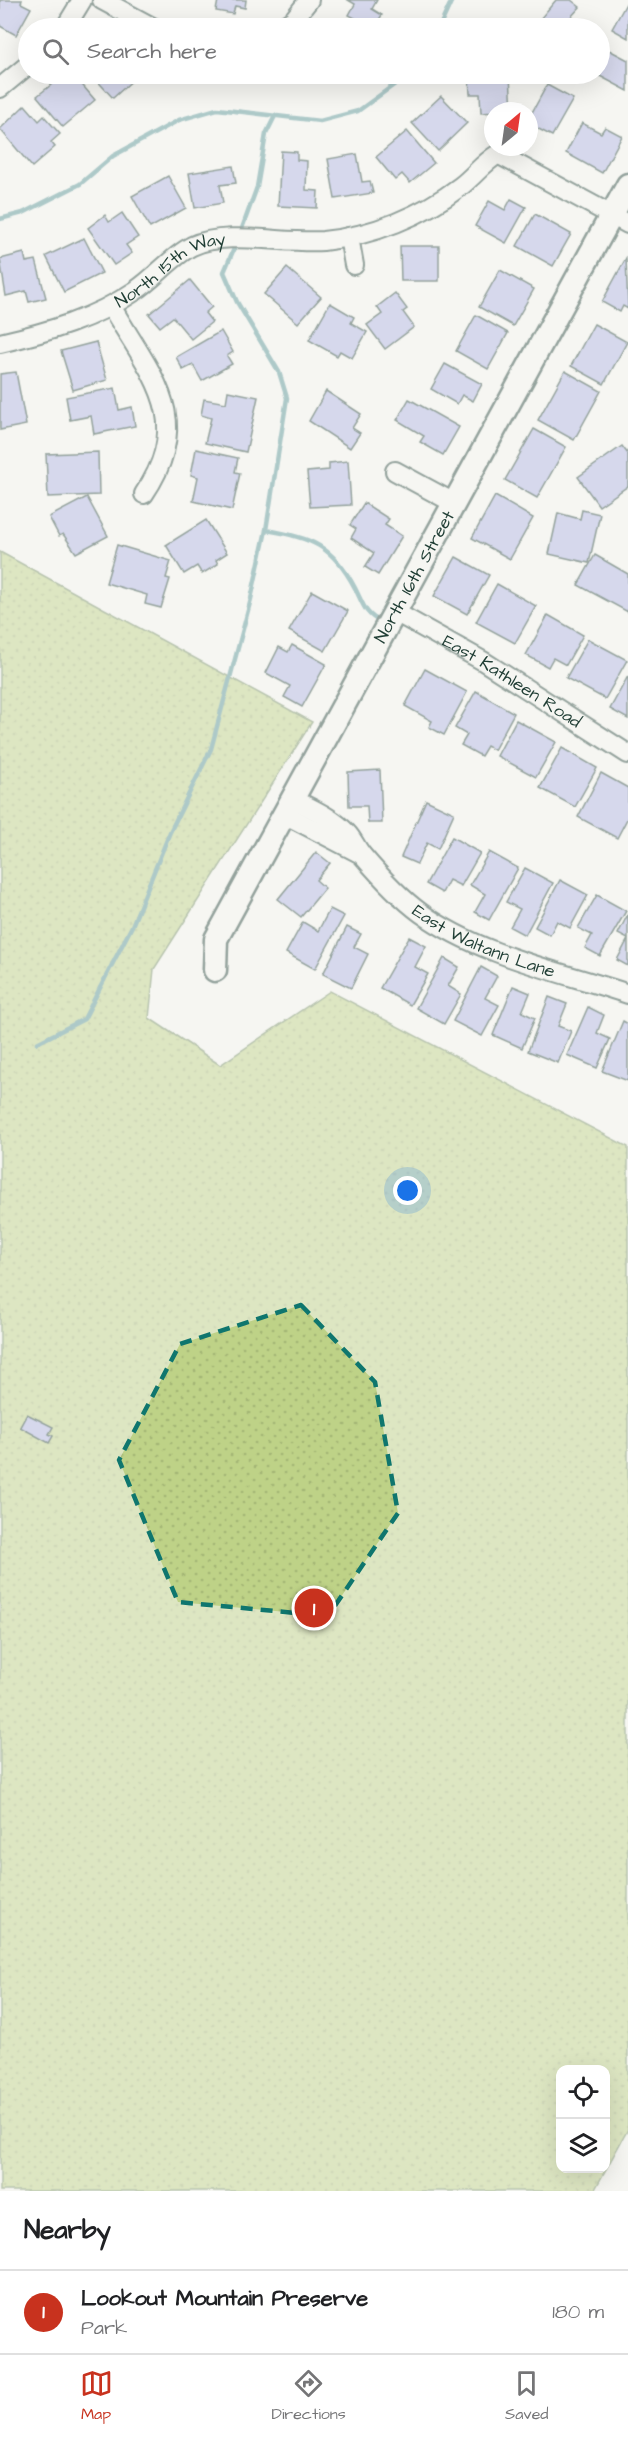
<!DOCTYPE html>
<style>
:root{--surface:#fff;--page:#f2f2f2;--text:#202124;--muted:#757577;--line:#e0e0e0;--accent:#c8321e}
body{margin:0;font-family:"Architects Daughter",sans-serif;background:var(--page);color:var(--text)}
.controls{position:absolute;right:18px;bottom:18px;display:grid;overflow:hidden;border-radius:12px;box-shadow:0 6px 24px #0002}
.controls button{width:54px;height:54px;display:grid;place-items:center;padding:0;border:0;border-bottom:2px solid var(--line);background:var(--surface);color:var(--text);font:30px sans-serif}
.compass{position:absolute;left:484px;top:102px;width:54px;height:54px;border-radius:50%;background:var(--surface);box-shadow:0 6px 24px #0002;rotate:29deg}
.you{position:absolute;left:408px;top:1191px;width:21px;height:21px;margin:-15px;border:4px solid #fff;border-radius:50%;background:#1a73e8;box-shadow:0 0 0 9px #1a73e833}
.badge{display:grid;place-items:center;width:39px;height:39px;border-radius:50%;background:var(--accent);color:#fff;font-size:20px;font-weight:700}
.pin{position:absolute;translate:-50% -50%;border:3px solid #fff;box-shadow:0 2px 6px #0006}
.list{margin:0;padding:0;list-style:none}
h2{display:flex;justify-content:space-between;align-items:center;height:78px;margin:0;padding:0 24px;font-size:26px}
h2 small{font-size:20px;font-weight:400;color:var(--muted)}
.list li{display:grid;grid-template-columns:39px 1fr auto;gap:18px;align-items:center;box-sizing:border-box;height:84px;padding:0 24px;border-top:2px solid var(--line)}
.list b{display:block;font-size:22px;white-space:nowrap}
.list p{margin:0;font-size:20px;white-space:nowrap;color:var(--muted)}
.list em{font-size:20px;font-style:normal;color:var(--muted)}
.icon{flex:none;width:33px;height:33px;fill:none;stroke:currentColor;stroke-width:2;stroke-linecap:round;stroke-linejoin:round}
.map{position:relative;flex:none;width:628px;height:2191px;overflow:hidden}
.search{position:absolute;background:var(--surface);box-shadow:0 6px 24px #0002;left:18px;right:18px;top:18px;height:66px;display:flex;align-items:center;gap:15px;box-sizing:border-box;padding:0 21px;border-radius:33px;color:var(--muted);font-size:22px}
.sheet{height:162px;background:var(--surface)}
nav{display:flex;justify-content:space-around;align-items:center;box-sizing:border-box;height:84px;border-top:2px solid var(--line);background:var(--surface);font-size:16px;color:var(--muted)}
nav a{display:grid;justify-items:center;gap:3px}
nav .on{color:var(--accent)}
.map>svg:first-child{display:block}
.green{fill:url(#green-dots);stroke:#6e885e;stroke-width:1.5;fill-rule:evenodd}
.lines{fill:none;stroke-linecap:round;stroke-linejoin:round}
.stream{stroke:#579396;stroke-width:4.5}
.building{fill:#afb4e5;stroke:#1f3d34;stroke-width:1.5}
.minor-casing{stroke:#1f3d34;stroke-width:22}
.tertiary-casing{stroke:#1f3d34;stroke-width:27}
.minor{stroke:#f6f6f2;stroke-width:18}
.tertiary{stroke:#f6f6f2;stroke-width:22}
.marked{fill:none;stroke:#0f766e;stroke-width:4.5;stroke-dasharray:12 8;stroke-linejoin:round}
.labels{text-anchor:middle;stroke-width:5;stroke-linejoin:round;paint-order:stroke}
.street-label{font-size:18px;fill:#1f3d34;stroke:#f6f6f2}
</style>
<div class="map">
<svg width="628" height="2191" viewBox="0 0 628 2191">
<defs>
<pattern id="green-dots" width="8" height="8" patternUnits="userSpaceOnUse" patternTransform="scale(1.5)"><rect width="8" height="8" fill="#bed287"/><path d="M2 2h.1M6 6h.1" fill="none" stroke="#a3b575" stroke-width="1.8" stroke-linecap="round"/></pattern>
</defs>
<rect width="100%" height="100%" fill="#f6f6f2"/>
<filter id="ink" filterUnits="userSpaceOnUse"><feTurbulence type="fractalNoise" baseFrequency=".0167" numOctaves="2"/><feDisplacementMap in="SourceGraphic" scale="12" xChannelSelector="R" yChannelSelector="G"/><feConvolveMatrix kernelMatrix="1 2 1 2 8 2 1 2 1" color-interpolation-filters="sRGB"/></filter>
<g filter="url(#ink)">
<path class="green" d="M0,552L312,722L154,969L149,1018L220,1065L330,991L628,1147V2129L594,2191H0ZM560,2070H606V2168H560Z"/>
<g class="lines">
<g class="stream">
<polyline points="439,28 452,0"/>
<polyline points="0,219 23,213 80,184 113,156 179,120 217,109 320,121 358,111 409,74"/>
<polyline points="240,234 257,187 266,134 275,116"/>
<path d="M266,530C311,537 333,546 355,588C364,606 364,613 382,623"/>
<polyline points="37,1043 84,1019 132,926 170,832 211,749 251,599 266,530 287,398 279,372 237,302 224,272 236,244"/>
</g>
</g>
<g class="building">
<polygon points="0,0 22,0 21,3 31,8 16,35 0,26"/>
<polygon points="218,0 246,0 245,8 235,6 233,14 216,11"/>
<polygon points="348,0 377,0 372,9 382,15 374,28 349,15 355,4"/>
<polygon points="556,0 571,0 580,7 570,18 580,28 540,28 535,25"/>
<polygon points="628,0 628,38 612,29"/>
<polygon points="609,50 628,60 628,91 596,74 600,74 600,67"/>
<polygon points="65,74 73,74 95,100 63,127 37,96"/>
<polygon points="91,74 133,74 136,77 113,98"/>
<polygon points="510,75 512,111 481,113 480,94 470,94 469,77"/>
<polygon points="547,85 573,99 552,136 529,124 529,118"/>
<polygon points="441,96 467,123 438,151 412,123"/>
<polygon points="25,105 39,121 44,116 60,134 51,142 55,147 32,167 0,129"/>
<polygon points="582,123 601,133 605,127 622,136 602,173 566,153"/>
<polygon points="407,131 434,163 410,183 402,174 395,180 376,157"/>
<polygon points="281,151 297,152 297,160 307,161 306,190 318,191 317,208 278,206"/>
<polygon points="357,154 362,182 370,181 373,193 335,199 328,159"/>
<polygon points="233,166 236,183 220,185 223,203 195,208 189,173"/>
<polygon points="168,176 186,208 150,228 132,196"/>
<polygon points="511,199 526,207 506,243 475,226 489,201 505,210"/>
<polygon points="122,213 138,237 126,245 132,253 114,265 88,228 105,215 109,222"/>
<polygon points="535,214 571,234 553,266 517,246"/>
<polygon points="84,238 102,273 64,292 46,256"/>
<polygon points="400,246 439,246 439,281 401,281"/>
<polygon points="24,253 26,262 36,260 46,298 29,302 26,291 6,296 0,259"/>
<polygon points="626,258 628,309 623,306 620,312 602,302"/>
<polygon points="287,268 321,297 298,323 264,294"/>
<polygon points="500,270 534,289 513,326 479,307"/>
<polygon points="190,280 212,307 205,313 212,322 191,339 173,317 160,327 149,314"/>
<polygon points="395,293 407,309 403,312 414,327 385,349 367,325 382,314 377,307"/>
<polygon points="330,303 354,317 351,323 367,332 352,358 340,351 337,356 309,340"/>
<polygon points="476,315 508,333 488,369 456,351"/>
<polygon points="594,324 627,342 604,384 571,366"/>
<polygon points="221,331 233,352 227,356 232,364 202,381 193,365 183,370 176,357"/>
<polygon points="96,342 107,380 73,390 61,351"/>
<polygon points="445,364 482,384 473,401 462,395 457,404 431,389"/>
<polygon points="565,371 601,391 574,440 538,420"/>
<polygon points="16,372 26,425 0,430 0,374"/>
<polygon points="115,388 119,410 132,407 135,426 94,434 91,416 70,420 66,397"/>
<polygon points="228,391 258,397 246,452 205,443 211,418 201,415 204,399 226,403"/>
<polygon points="326,391 361,414 352,428 360,433 350,448 309,421"/>
<polygon points="409,399 459,427 443,455 420,442 424,436 397,420"/>
<polygon points="534,429 566,447 537,498 505,480"/>
<polygon points="622,446 628,454 628,486 599,506 578,477"/>
<polygon points="196,449 238,458 235,472 240,473 232,510 193,501 198,477 191,475"/>
<polygon points="98,452 99,495 48,497 46,454"/>
<polygon points="348,461 351,505 310,507 307,472 329,470 329,463"/>
<polygon points="495,496 533,518 510,559 472,538"/>
<polygon points="87,497 108,536 76,553 63,534 59,536 49,517"/>
<polygon points="364,503 389,519 385,525 402,536 378,575 365,567 374,553 351,538 356,529 350,525"/>
<polygon points="582,510 600,514 589,563 549,554 558,513 580,519"/>
<polygon points="206,520 227,553 216,560 218,564 202,574 197,566 184,574 166,545"/>
<polygon points="117,545 171,561 166,578 170,579 161,608 145,604 147,595 106,583"/>
<polygon points="595,555 628,574 628,612 578,585"/>
<polygon points="456,557 489,575 467,614 434,596"/>
<polygon points="497,584 536,606 515,643 476,622"/>
<polygon points="312,591 348,611 325,651 289,631"/>
<polygon points="548,615 583,635 566,665 553,658 548,667 526,655"/>
<polygon points="588,639 627,660 605,699 566,678"/>
<polygon points="292,645 326,664 302,707 284,697 290,686 266,673 279,647 288,652"/>
<polygon points="425,669 467,692 444,735 429,727 432,721 405,706"/>
<polygon points="628,676 628,719 610,709"/>
<polygon points="476,691 514,713 494,750 487,746 481,756 461,745 467,735 455,728"/>
<polygon points="516,720 556,742 536,777 497,756"/>
<polygon points="562,748 597,768 575,807 540,788"/>
<polygon points="380,770 382,823 368,823 367,806 349,806 348,772"/>
<polygon points="601,773 628,788 628,817 617,838 578,817"/>
<polygon points="426,800 454,813 438,849 427,843 417,864 401,857"/>
<polygon points="452,837 480,853 461,886 449,880 442,893 426,884"/>
<polygon points="316,852 330,863 316,880 325,888 301,917 278,899"/>
<polygon points="489,852 518,868 489,920 475,912 485,894 470,885"/>
<polygon points="525,868 553,883 525,935 510,927 520,909 506,902"/>
<polygon points="560,880 588,895 570,928 557,921 550,935 535,927"/>
<polygon points="597,895 626,911 600,956 585,948 592,935 578,928"/>
<polygon points="330,909 344,916 315,969 286,953 303,922 318,931"/>
<polygon points="628,914 628,966 617,960 628,939 618,934"/>
<polygon points="347,927 361,934 354,947 368,954 351,988 323,974"/>
<polygon points="409,937 426,946 415,967 428,974 410,1005 380,988"/>
<polygon points="444,958 459,967 448,986 461,994 444,1024 416,1008"/>
<polygon points="481,967 497,976 485,998 499,1005 482,1036 453,1021"/>
<polygon points="513,986 530,993 522,1012 535,1018 522,1048 493,1035"/>
<polygon points="549,997 567,1004 558,1026 571,1031 558,1063 528,1051"/>
<polygon points="588,1007 604,1015 597,1033 610,1039 597,1068 567,1055"/>
<polygon points="623,1021 628,1024 628,1081 602,1071"/>
<polygon points="27,1414 53,1427 49,1434 53,1436 49,1443 20,1427"/>
</g>
<g class="lines">
<g class="minor-casing">
<g id="minor">
<polyline points="102,0 154,28"/>
<polyline points="65,28 82,0"/>
<polyline points="281,28 294,19 309,0"/>
<polyline points="0,88 28,65"/>
<polyline points="349,237 354,265"/>
<path d="M111,306C150,374 196,418 144,494"/>
<path id="s1" d="M0,343C48,332 94,319 135,291C155,278 171,257 192,246C226,230 285,244 323,241C372,236 422,216 461,186C475,175 482,164 498,154L628,224"/>
<polyline points="395,471 454,503"/>
<path id="s2" d="M395,612L483,661L628,754"/>
<path id="s3" d="M293,799C312,809 332,817 347,833C353,839 356,848 362,855C379,875 399,897 421,913C481,956 559,971 628,994"/>
<polyline points="284,814 361,854"/>
</g>
</g>
<g class="tertiary-casing">
<g id="tertiary">
<path id="s4" d="M215,970L216,939L628,185"/>
</g>
</g>
<use href="#minor" class="minor"/>
<use href="#tertiary" class="tertiary"/>
</g>
</g>
<path d="M0 0H628V2191H0ZM301,1305L375,1382L398,1513L328,1616L178,1602L119,1460L180,1344Z" fill="#f6f6f2" fill-opacity=".55" fill-rule="evenodd"/>
<path class="marked" d="M301,1305L375,1382L398,1513L328,1616L178,1602L119,1460L180,1344Z"/>
<g class="labels">
<g class="street-label">
<text dy="6" stroke="none"><textPath href="#s1" startOffset="188">North 15th Way</textPath></text>
<text dy="6" stroke="none"><textPath href="#s4" startOffset="444">North 16th Street</textPath></text>
<text dy="6" stroke="none"><textPath href="#s2" startOffset="136">East Kathleen Road</textPath></text>
<text dy="6" stroke="none"><textPath href="#s3" startOffset="243">East Waltann Lane</textPath></text>
</g>
</g>
</svg>
<div class="controls">
<button><svg class="icon" aria-label="locate" viewBox="0 0 24 24"><circle cx="12" cy="12" r="6"/><path d="M12 2v4M12 18v4M2 12h4M18 12h4"/></svg></button>
<button><svg class="icon" aria-label="layers" viewBox="0 0 24 24"><path d="M12 4l9 5-9 5-9-5zM3 14l9 5 9-5"/></svg></button>
</div>
<svg class="compass" viewBox="-18 -18 36 36"><path d="M0-13l5 13h-10z" fill="#e53935"/><path d="M0 13l5-13h-10z" fill="#757577"/></svg>
<div class="you"></div>
<div class="pin badge" style="left:314px;top:1608px">1</div>
<div class="search"><svg class="icon" aria-label="search" viewBox="0 0 24 24"><circle cx="10" cy="10" r="6"/><path d="M15 15l6 6"/></svg>Search here</div>
</div>
<section class="sheet">
<h2>Nearby<small></small></h2>
<ul class="list">
<li><span class="badge">1</span><div><b>Lookout Mountain Preserve</b><p>Park</p></div><em>180 m</em></li>
</ul>
</section>
<nav>
<a class="on"><svg class="icon" aria-label="map" viewBox="0 0 24 24"><path d="M3 6l6-2 6 2 6-2v14l-6 2-6-2-6 2zM9 4v14M15 6v14"/></svg>Map</a>
<a><svg class="icon" aria-label="directions" viewBox="0 0 24 24"><path d="M12 3l9 9-9 9-9-9zM9 14v-3h6M13 9l2 2-2 2"/></svg>Directions</a>
<a><svg class="icon" aria-label="saved" viewBox="0 0 24 24"><path d="M7 4h10v16l-5-4-5 4z"/></svg>Saved</a>
</nav>
